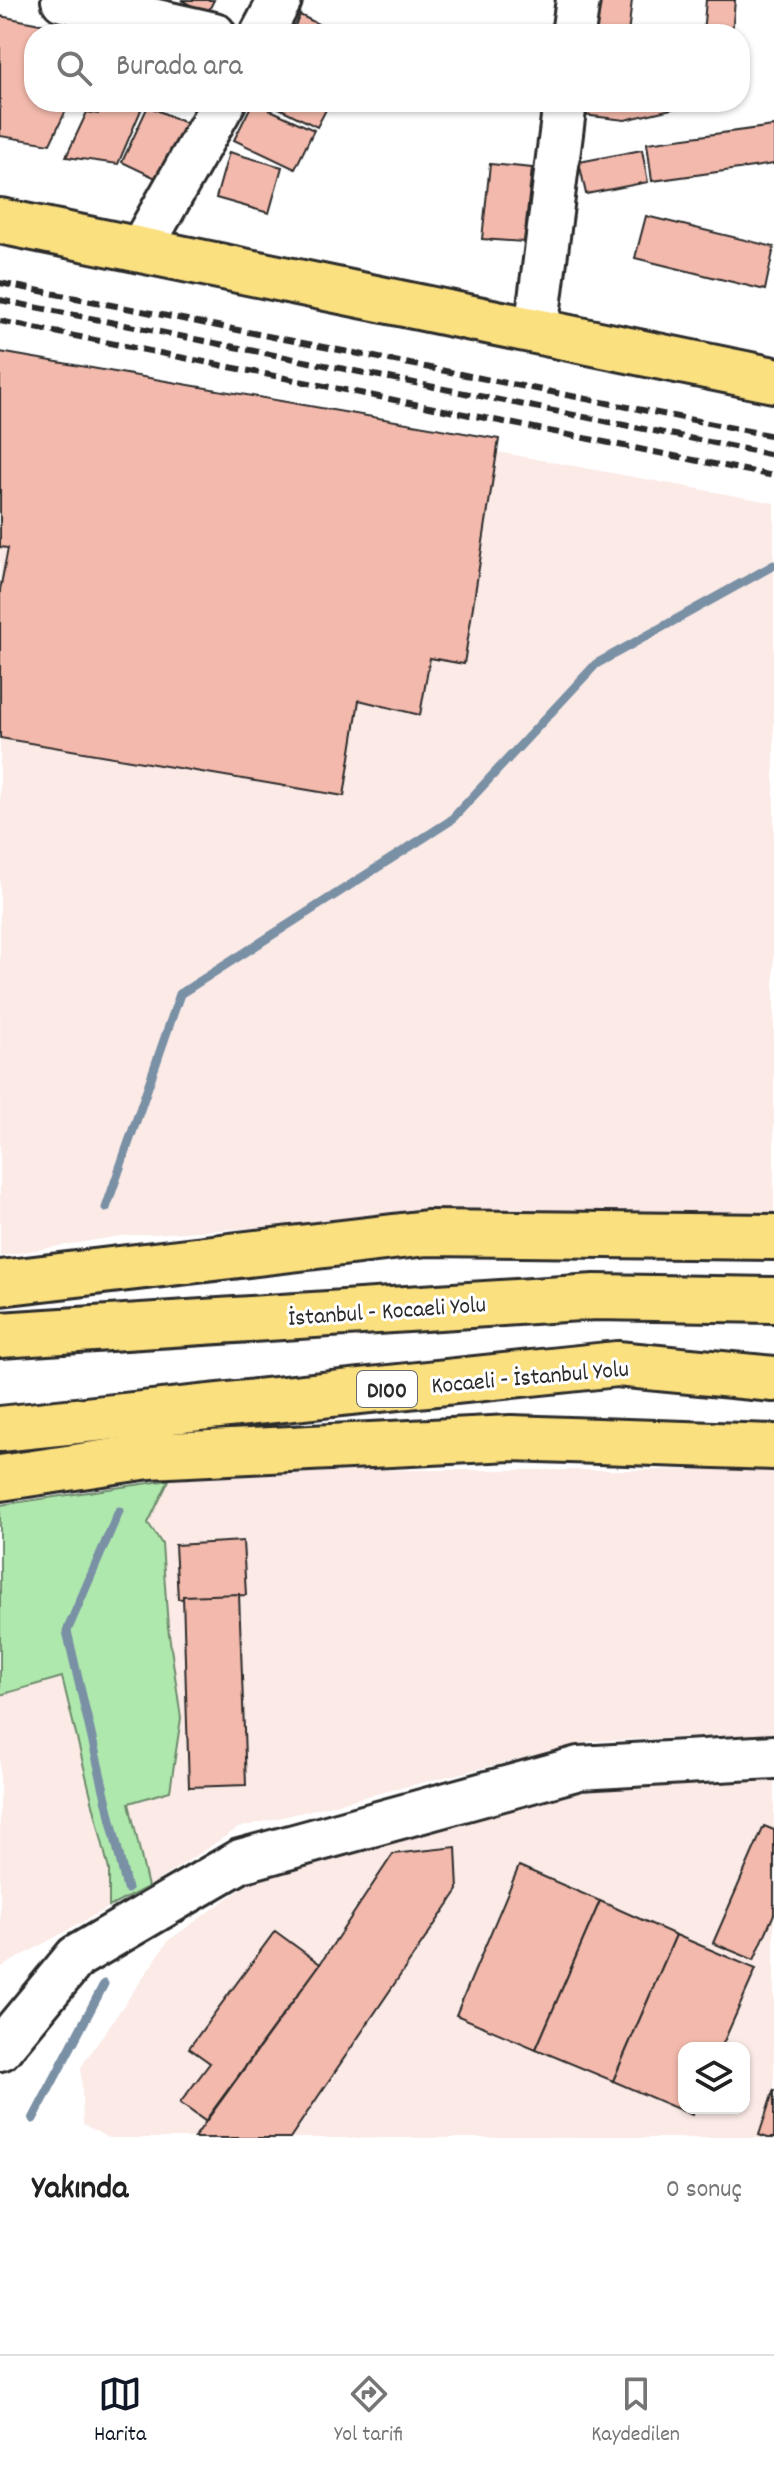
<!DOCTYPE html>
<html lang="tr">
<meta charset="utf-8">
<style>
:root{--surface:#fff;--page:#f6f6f6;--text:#222;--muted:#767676;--line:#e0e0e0;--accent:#111827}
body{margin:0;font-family:Dekko,sans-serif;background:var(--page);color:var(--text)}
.controls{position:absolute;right:24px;bottom:24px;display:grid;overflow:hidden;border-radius:16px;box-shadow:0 2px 6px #0004}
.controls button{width:72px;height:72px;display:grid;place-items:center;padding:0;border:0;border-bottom:2px solid var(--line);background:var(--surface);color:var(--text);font:40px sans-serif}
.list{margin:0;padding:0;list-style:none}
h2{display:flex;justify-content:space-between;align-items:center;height:104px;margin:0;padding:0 32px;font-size:34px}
h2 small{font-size:26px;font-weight:400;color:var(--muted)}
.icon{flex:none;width:44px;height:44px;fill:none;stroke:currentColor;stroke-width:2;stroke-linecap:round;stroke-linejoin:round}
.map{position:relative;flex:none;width:774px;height:2138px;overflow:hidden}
.search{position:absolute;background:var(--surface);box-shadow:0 2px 6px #0004;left:24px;right:24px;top:24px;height:88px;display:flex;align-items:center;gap:20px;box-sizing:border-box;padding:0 28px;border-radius:32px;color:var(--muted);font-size:30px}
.sheet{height:216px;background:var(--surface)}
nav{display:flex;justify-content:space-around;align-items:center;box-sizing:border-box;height:112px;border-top:2px solid var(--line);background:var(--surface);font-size:22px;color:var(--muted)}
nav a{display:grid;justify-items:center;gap:4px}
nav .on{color:var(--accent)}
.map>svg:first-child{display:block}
.built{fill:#fbeae6;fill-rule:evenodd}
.green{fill:#afe8ad;stroke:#6d8a6c;stroke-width:2}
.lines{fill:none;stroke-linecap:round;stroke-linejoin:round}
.stream{stroke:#7a90a5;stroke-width:9}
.building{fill:#f3b9ac;stroke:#2b2b2b;stroke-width:2}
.minor-casing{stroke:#2b2b2b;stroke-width:48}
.major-casing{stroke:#2b2b2b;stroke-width:50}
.highway-casing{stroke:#2b2b2b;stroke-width:50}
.minor{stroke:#fff;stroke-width:42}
.major{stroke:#fbe080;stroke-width:44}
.highway{stroke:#fbe080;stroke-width:44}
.rail{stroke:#2b2b2b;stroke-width:6;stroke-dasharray:12 6;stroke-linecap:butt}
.labels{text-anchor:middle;stroke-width:6;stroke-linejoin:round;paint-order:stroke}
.shield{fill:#fff;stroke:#6b6b6b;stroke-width:2}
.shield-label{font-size:22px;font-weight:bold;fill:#2b2b2b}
.street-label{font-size:24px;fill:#2b2b2b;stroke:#fff}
</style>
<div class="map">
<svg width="774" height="2138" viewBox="0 0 774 2138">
<rect width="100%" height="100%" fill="#fff"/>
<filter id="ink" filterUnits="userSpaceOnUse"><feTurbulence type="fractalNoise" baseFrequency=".0125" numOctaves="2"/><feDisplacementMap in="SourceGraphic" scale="16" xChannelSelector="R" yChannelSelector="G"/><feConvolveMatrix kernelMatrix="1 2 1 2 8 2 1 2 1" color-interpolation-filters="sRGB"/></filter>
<g filter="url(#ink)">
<g class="built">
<polygon points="0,360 774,503 774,1225 526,1211 120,1236 0,1256"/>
<polygon points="371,1470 774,1470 774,1734 592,1741 238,1828 148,1887 93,1635 169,1480"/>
<polygon points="61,1676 109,1870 109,1907 0,1968 0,1695"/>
<path d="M774,1778V2138H108L83,2124L81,2067L169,1940L255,1879L582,1792ZM684,2048H744V2108H684Z"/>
</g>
<polygon class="green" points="169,1480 148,1523 162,1544 168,1627 181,1718 170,1791 129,1803 148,1887 109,1907 109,1870 62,1677 0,1695 0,1505"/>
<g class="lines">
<g class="stream">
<polyline points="106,1208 180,994 450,821 596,664 774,565"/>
<polyline points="119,1511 67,1631 127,1889"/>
<polyline points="33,2119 104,1984"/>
</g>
</g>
<g class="building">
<polygon points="181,0 214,0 207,14"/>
<polygon points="590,0 632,0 628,34 586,34"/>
<polygon points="706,0 735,0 732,34 703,34"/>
<polygon points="300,15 338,34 291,34"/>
<polygon points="0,16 90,34 34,34 34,102 70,102 50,144 0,136"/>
<polygon points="104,102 124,102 141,110 118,164 66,157 87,112 98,114"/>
<polygon points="253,102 314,130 295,169 234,140"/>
<polygon points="267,102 330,102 317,127"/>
<polygon points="576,102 701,102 625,120 575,114"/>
<polygon points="148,106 192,126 166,183 122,162"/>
<polygon points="774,126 774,164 652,181 647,143"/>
<polygon points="642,150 648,182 586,194 579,162"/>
<polygon points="229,152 282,167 269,213 216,198"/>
<polygon points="490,164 532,168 524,242 482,239"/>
<polygon points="646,216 774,247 765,290 635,258"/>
<polygon points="0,352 499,439 464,664 430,658 420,715 359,700 344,796 0,738 0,590 8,548 0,547"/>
<polygon points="243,1541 246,1595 178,1599 175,1545"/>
<polygon points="239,1594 246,1785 189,1787 183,1596"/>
<polygon points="764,1826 774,1830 774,1914 754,1960 713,1943"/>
<polygon points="456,1847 458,1890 290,2138 194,2138 320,1964 393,1854"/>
<polygon points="519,1866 600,1901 536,2049 456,2015"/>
<polygon points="600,1901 676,1935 613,2081 536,2049"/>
<polygon points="275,1931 320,1964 205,2121 180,2103 210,2063 189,2048"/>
<polygon points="676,1935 756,1969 721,2048 684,2048 684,2108 695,2108 692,2115 613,2081"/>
<polygon points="774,2089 774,2138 768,2138 759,2135"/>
</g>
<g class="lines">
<g class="minor-casing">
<g id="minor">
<polyline points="63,0 214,34"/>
<polyline points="262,34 280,0"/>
<polyline points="573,34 578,0"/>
<polyline points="140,250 224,102"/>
<polyline points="536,331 565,102"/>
<polyline points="0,2049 76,1957 240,1861 579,1768 774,1757"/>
</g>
</g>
<g class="major-casing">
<g id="major">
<polyline points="0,221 774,380"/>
<polyline points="0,1283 427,1233 774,1237"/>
<polyline points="0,1478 149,1456 511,1438 774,1447"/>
</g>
</g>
<g class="highway-casing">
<g id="highway">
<polyline points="0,1335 595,1297 774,1300"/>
<polyline points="0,1429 617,1364 774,1379"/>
</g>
</g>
<use href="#minor" class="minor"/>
<use href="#major" class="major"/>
<use href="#highway" class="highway"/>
<g class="rail">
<polyline points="0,283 774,436"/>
<polyline points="0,300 774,455"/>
<polyline points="0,321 774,476"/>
</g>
</g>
</g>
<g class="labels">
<rect class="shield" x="357" y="1371" width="60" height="36" rx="6"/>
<g class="shield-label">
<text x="387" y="1397">D100</text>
</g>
<g class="street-label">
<text transform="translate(387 1310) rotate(-4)" y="8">İstanbul - Kocaeli Yolu</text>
<text transform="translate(530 1376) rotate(-5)" y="8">Kocaeli - İstanbul Yolu</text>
</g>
</g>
</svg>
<div class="controls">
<button><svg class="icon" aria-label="layers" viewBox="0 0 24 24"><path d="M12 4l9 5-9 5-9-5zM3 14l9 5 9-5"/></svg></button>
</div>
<div class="search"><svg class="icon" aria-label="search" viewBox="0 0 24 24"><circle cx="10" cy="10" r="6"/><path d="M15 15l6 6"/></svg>Burada ara</div>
</div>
<section class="sheet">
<h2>Yakında<small>0 sonuç</small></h2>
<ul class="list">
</ul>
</section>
<nav>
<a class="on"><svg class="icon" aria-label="map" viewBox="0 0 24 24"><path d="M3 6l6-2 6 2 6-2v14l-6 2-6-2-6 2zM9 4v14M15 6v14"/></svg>Harita</a>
<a><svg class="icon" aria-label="directions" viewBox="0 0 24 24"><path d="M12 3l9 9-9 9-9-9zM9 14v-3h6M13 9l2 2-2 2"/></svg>Yol tarifi</a>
<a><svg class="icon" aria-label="saved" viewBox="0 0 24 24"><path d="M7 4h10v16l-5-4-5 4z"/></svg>Kaydedilen</a>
</nav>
